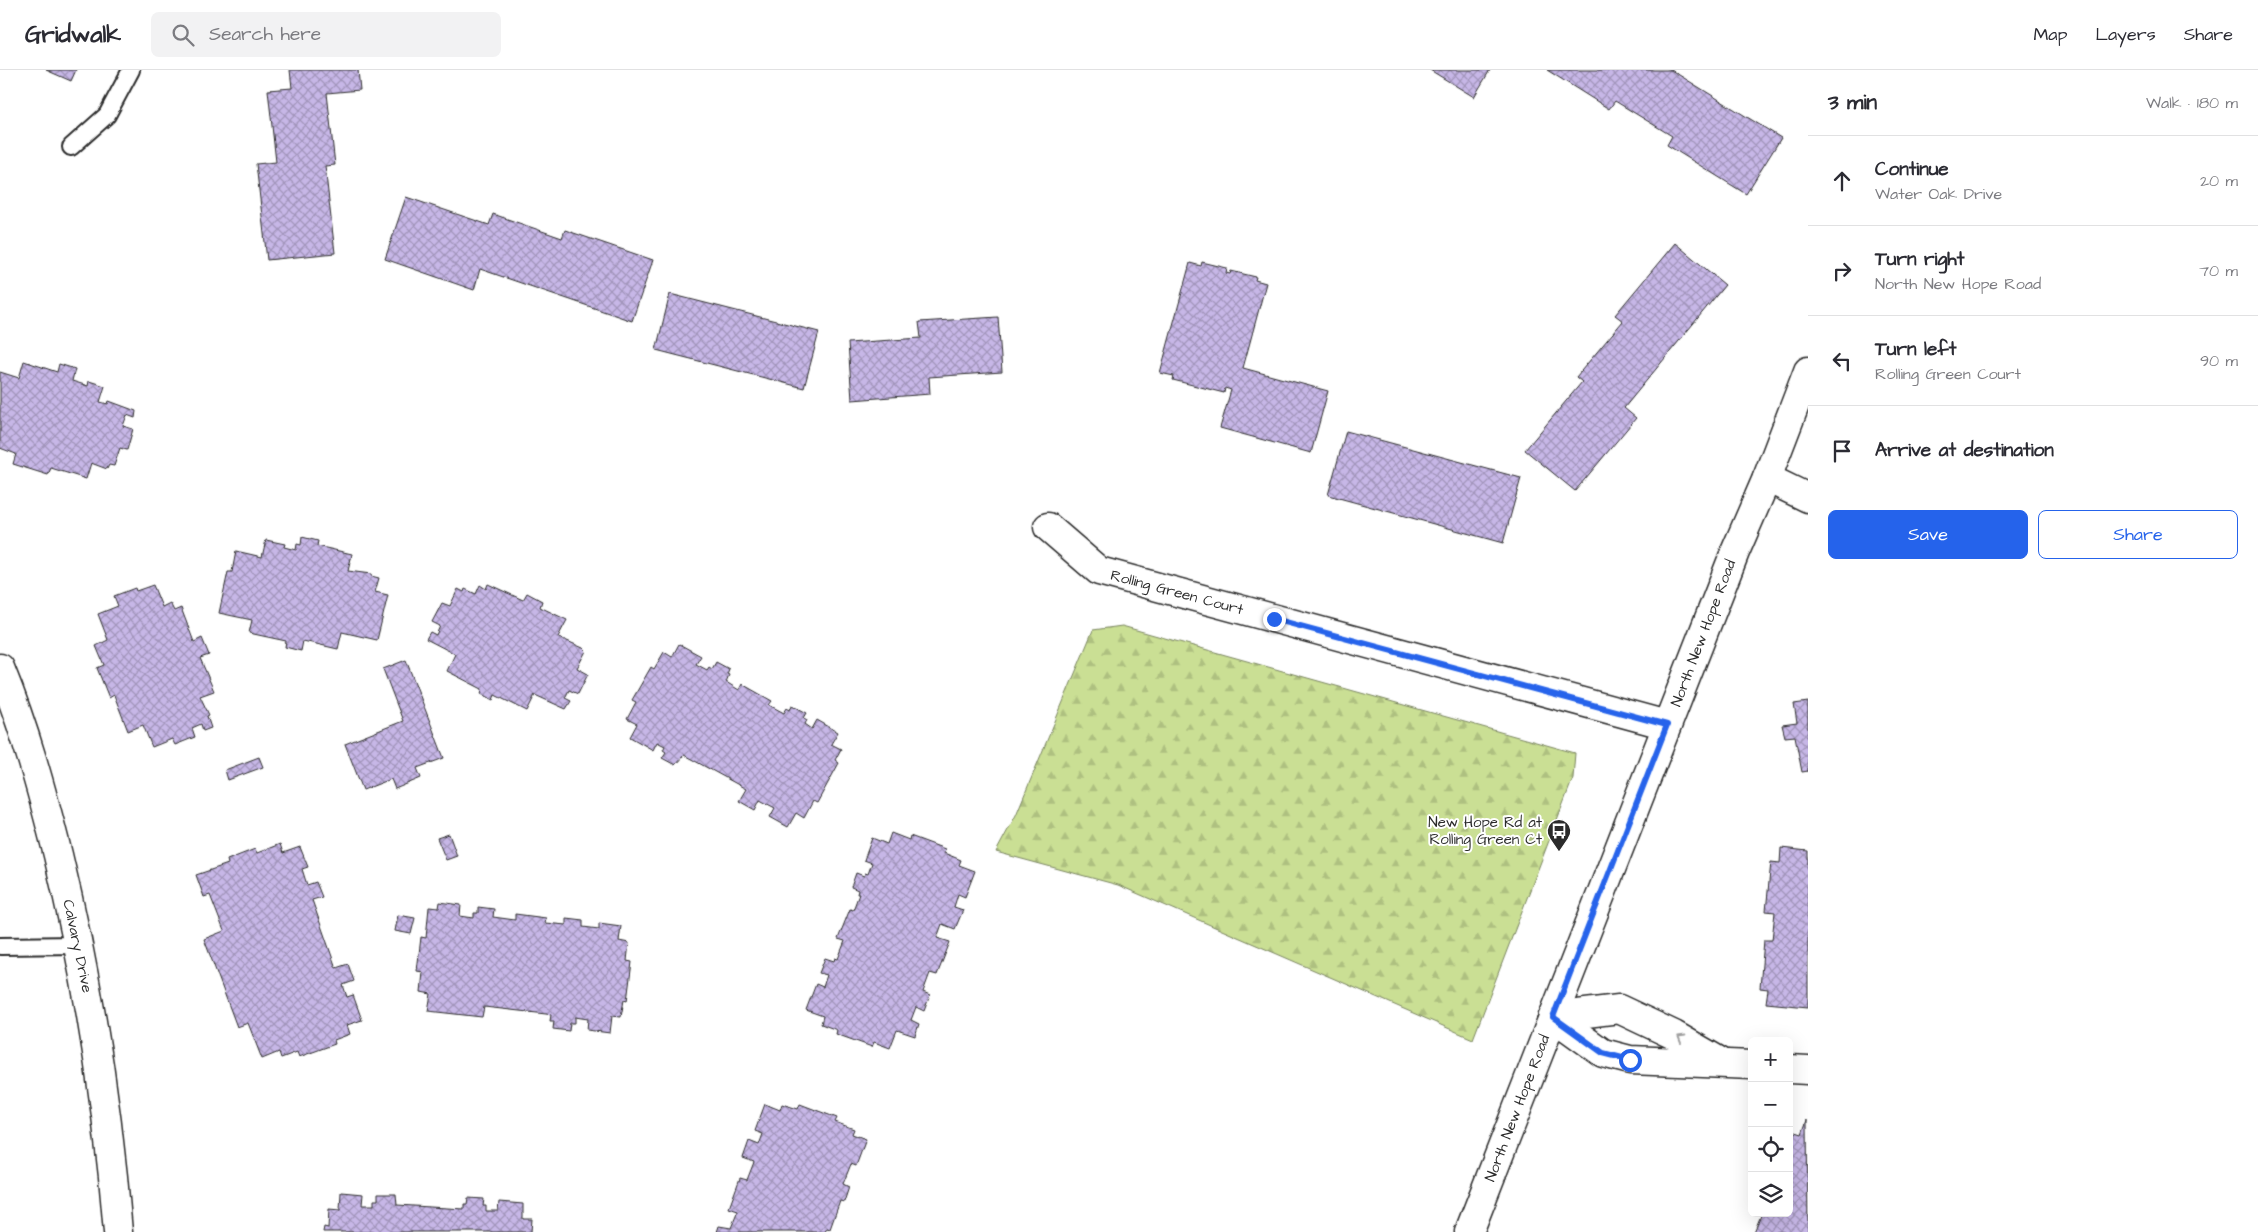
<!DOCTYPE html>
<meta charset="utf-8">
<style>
:root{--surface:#fff;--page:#f2f2f3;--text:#2b2b33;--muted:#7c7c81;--line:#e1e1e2;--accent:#2563eb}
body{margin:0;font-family:"Architects Daughter",sans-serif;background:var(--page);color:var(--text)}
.controls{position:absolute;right:15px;bottom:15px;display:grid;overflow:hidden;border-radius:8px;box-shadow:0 5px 20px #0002}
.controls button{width:45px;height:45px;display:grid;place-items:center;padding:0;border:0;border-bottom:1px solid var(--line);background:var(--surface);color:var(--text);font:25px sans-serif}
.stop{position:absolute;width:15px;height:15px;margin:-11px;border:4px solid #2563eb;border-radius:50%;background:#fff}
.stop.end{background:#2563eb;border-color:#fff;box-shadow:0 1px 5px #0008}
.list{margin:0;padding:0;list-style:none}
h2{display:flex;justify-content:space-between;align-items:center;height:65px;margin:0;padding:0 20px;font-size:21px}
h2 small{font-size:16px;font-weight:400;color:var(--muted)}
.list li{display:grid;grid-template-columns:32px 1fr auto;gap:15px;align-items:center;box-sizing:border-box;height:90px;padding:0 20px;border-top:1px solid var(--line)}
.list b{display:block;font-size:19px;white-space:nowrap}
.list p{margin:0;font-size:16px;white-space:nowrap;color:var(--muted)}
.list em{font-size:16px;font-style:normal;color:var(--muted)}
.actions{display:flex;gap:10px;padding:15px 20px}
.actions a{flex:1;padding:11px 0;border:1px solid var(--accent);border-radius:8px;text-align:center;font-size:18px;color:var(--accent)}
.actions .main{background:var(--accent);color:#fff}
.icon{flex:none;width:28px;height:28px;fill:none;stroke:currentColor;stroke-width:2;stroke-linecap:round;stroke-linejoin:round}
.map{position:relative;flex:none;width:1808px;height:1162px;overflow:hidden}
header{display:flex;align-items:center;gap:30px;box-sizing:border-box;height:70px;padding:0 25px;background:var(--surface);border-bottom:1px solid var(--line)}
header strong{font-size:24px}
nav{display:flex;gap:28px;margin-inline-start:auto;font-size:18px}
.search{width:350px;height:45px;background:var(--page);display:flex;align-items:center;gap:12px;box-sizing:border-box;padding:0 18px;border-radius:8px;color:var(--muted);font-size:19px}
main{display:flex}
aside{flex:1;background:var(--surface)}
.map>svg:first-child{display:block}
.forest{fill:url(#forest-firs);stroke:#7a8560}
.building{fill:url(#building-cross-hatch);stroke:#2b2b2b}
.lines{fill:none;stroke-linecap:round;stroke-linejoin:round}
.lane-casing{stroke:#2b2b2b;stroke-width:20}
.street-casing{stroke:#2b2b2b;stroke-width:31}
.secondary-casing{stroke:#2b2b2b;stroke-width:31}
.primary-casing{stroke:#2b2b2b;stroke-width:31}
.lane{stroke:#fff;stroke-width:16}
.street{stroke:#fff;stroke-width:28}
.secondary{stroke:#fff;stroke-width:28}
.primary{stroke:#fff;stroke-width:28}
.oneway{stroke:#a0a0a0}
.route{stroke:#2563eb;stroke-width:6}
.labels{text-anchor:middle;stroke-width:4;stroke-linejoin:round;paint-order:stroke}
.street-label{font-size:15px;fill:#2b2b2b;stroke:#fff}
.poi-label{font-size:15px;fill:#2b2b2b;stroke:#fff;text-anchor:end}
</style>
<header>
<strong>Gridwalk</strong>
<div class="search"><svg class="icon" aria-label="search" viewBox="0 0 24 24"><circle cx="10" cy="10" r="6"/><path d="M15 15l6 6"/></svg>Search here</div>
<nav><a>Map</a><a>Layers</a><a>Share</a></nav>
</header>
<main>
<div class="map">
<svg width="1808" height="1162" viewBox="0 0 1808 1162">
<defs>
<pattern id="forest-firs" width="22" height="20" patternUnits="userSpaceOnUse" patternTransform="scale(1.25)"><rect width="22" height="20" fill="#cadf94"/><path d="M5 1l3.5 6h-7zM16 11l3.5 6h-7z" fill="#aec080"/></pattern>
<pattern id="building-cross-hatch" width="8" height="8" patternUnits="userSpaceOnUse" patternTransform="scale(1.25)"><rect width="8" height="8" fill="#c7b7e7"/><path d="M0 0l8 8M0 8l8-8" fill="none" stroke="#a295bb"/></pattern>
</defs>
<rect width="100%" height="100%" fill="#fff"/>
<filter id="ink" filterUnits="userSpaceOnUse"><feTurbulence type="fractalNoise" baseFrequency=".02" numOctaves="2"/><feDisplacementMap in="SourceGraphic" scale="10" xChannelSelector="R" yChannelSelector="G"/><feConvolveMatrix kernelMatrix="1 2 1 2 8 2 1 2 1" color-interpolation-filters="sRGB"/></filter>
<g filter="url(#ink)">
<polygon class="forest" points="1122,556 1575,683 1573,708 1473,969 1118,815 996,782 1016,745 1093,560"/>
<g class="building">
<polygon points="46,0 76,0 71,11"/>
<polygon points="290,0 358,0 360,20 327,23 335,95 325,96 335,183 267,190 256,94 276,92 268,20 292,18"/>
<polygon points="1430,0 1490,0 1474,27"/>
<polygon points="1547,0 1671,0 1781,68 1746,124 1667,75 1672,66 1615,31 1609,39"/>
<polygon points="406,127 489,155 493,144 562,168 565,160 653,190 632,251 480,199 474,220 385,189"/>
<polygon points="1675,173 1725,215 1624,338 1636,348 1575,421 1525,380 1582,312 1576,307 1623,251 1615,245"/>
<polygon points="1202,192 1227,198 1226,203 1230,204 1231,201 1256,207 1255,210 1266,213 1243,298 1328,321 1311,383 1220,358 1231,320 1225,318 1224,323 1173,310 1174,306 1160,303 1190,193 1201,196"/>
<polygon points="670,224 819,262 804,318 656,280"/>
<polygon points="998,247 1002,302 929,307 930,324 852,330 848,273 921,268 919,252"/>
<polygon points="24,291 57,302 59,294 75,299 72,311 88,316 89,311 105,316 100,332 108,334 109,331 136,341 135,348 127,345 123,356 133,359 127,380 120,378 114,396 109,395 107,399 91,393 86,409 51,398 48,405 13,394 16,384 0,378 0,302 19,308"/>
<polygon points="1346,361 1521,408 1503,473 1328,425"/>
<polygon points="302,467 318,471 317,476 352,484 348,501 371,504 371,506 379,508 375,522 388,525 377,570 342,562 338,579 303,571 301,581 285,577 286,571 249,563 252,550 219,543 228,502 232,502 236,481 262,487 266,470 285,474 284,477 296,480 297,474 301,475"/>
<polygon points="488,514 523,530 527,523 542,531 540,537 567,550 558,567 583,578 586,581 577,598 588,604 578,624 569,620 565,628 571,631 566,639 535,625 527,641 495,625 493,630 481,624 482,619 447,601 455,584 426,569 430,562 436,565 440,556 432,552 442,533 450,536 458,519 464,522 465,519 476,524 480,515 486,519"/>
<polygon points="153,515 162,537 170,533 174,541 181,538 194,572 202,568 209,585 200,588 214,621 200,626 209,645 207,646 211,658 203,661 201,654 192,658 195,667 175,675 172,669 152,677 143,655 128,661 114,625 109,628 97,598 104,595 96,576 108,570 98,544 118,536 114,526 135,518 136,521"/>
<polygon points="679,574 701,586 696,594 707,600 709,597 712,599 716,592 729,599 727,604 729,605 726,612 739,620 742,614 772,631 769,635 784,643 787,638 790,640 792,635 807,643 804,648 807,650 805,654 812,659 817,650 838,662 831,674 841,679 835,690 839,693 817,733 813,731 804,748 796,743 788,757 770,747 775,738 760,730 755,740 739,731 746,719 684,685 675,695 662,688 666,682 663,680 665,676 657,672 653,680 630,667 637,654 627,649 636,632 632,630 651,597 654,599 664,582 672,587"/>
<polygon points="406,590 444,688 417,698 421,708 395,719 391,709 363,720 345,674 403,651 383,599"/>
<polygon points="1808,632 1808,701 1802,702 1795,666 1785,667 1782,655 1797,653 1794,634"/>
<polygon points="259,687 263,697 228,710 225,700"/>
<polygon points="891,763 909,770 910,766 945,779 944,783 961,790 959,795 975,801 965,827 958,824 954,837 963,840 955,859 942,854 937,868 950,872 937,905 930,903 923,922 930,925 924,941 916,937 911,950 919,954 915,966 897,960 890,978 874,972 872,977 836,964 837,960 821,954 823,946 806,940 816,914 823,917 827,905 819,903 825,888 834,891 835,888 838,889 845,871 838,869 850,839 853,840 859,824 857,824 858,820 851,817 856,803 864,806 865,803 868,804 872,793 864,790 872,768 887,774"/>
<polygon points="449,764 457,786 446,790 437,768"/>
<polygon points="280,774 283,783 300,777 308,797 302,799 307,815 316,812 322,827 312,830 336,898 348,894 354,911 343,915 347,927 353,925 362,950 347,955 350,964 334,970 335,974 299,987 297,982 281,988 279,982 262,989 248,953 237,957 204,869 224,861 210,825 204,827 196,805 228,794 227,790 255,779 257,783"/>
<polygon points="1781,778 1808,781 1808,937 1766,933 1768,919 1760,918 1764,870 1772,870 1775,842 1766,841 1771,792 1780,793"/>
<polygon points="440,832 461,835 460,846 474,848 474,843 478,843 478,837 494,839 493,847 515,850 515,844 546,848 545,853 566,855 566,848 583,850 583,857 599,859 599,853 621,856 619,871 629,873 627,891 632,892 627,931 624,930 621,947 612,946 610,963 587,960 588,949 575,947 575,953 570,953 569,961 553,959 554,951 550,951 551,945 546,944 484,937 482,947 428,941 431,924 421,922 423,902 417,901 421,867 426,868 429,837 439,838"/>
<polygon points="398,845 415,848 411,864 395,861"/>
<polygon points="765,1034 780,1040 782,1034 798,1039 800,1034 837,1048 835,1052 854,1059 852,1064 866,1069 856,1096 851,1094 843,1114 849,1117 844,1132 840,1131 830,1159 827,1158 825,1162 717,1162 719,1156 731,1158 738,1141 729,1138 740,1108 747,1110 754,1092 743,1088 749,1071 759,1075 763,1064 755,1061"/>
<polygon points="1807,1050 1808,1162 1754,1162 1762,1143 1789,1143 1789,1069 1793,1061 1802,1064"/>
<polygon points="341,1122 363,1124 362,1135 374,1135 374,1130 378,1130 378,1124 396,1124 397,1135 464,1139 464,1134 467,1134 468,1128 484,1129 483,1136 486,1136 486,1141 498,1141 499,1132 523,1134 523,1149 532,1149 531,1162 323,1162 324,1157 328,1158 329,1139 340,1140"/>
</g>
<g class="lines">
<g class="lane-casing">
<g id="lane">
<polyline points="71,77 107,45 131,0"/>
<polyline points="0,876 78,875"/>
</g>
</g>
<g class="street-casing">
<g id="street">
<polyline points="1048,457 1099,501 1667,655"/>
<polyline points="1553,947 1603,983 1630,990 1752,995"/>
<polyline points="1553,947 1619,939 1674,965 1719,991"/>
<polyline points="1789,999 1808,1000"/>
</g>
</g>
<g class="secondary-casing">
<g id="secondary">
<polyline points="1767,408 1808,428"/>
<path d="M0,598C25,659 42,721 58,785C88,909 108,1035 118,1162"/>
</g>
</g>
<g class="primary-casing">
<polyline id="primary" points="1469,1162 1735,482 1767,408 1808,301"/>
</g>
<use href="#lane" class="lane"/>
<use href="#street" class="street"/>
<use href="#secondary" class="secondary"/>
<use href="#primary" class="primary"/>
</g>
<defs><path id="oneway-chevron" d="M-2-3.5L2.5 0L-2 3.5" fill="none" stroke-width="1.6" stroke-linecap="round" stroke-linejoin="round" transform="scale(1.25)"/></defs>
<use class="oneway" href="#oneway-chevron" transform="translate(1681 968) rotate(-150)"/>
</g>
<g class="lines" filter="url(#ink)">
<polyline class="route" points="1274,549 1667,655 1553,947 1603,983 1630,990"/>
</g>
<defs>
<g id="bus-pin" transform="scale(1.25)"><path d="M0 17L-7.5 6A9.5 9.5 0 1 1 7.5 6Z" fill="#2b2b2b" stroke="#fff"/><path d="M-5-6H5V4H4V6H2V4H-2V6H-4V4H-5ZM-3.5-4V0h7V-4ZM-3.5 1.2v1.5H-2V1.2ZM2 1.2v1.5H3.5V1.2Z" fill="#fff"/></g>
</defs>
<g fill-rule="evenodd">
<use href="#bus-pin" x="1559" y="761"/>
</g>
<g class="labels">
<g class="street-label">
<text transform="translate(1177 522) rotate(15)" y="5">Rolling Green Court</text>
<text transform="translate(1703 563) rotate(-69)" y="5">North New Hope Road</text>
<text transform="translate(78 876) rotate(78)" y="5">Calvary Drive</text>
<text transform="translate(1517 1038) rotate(-69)" y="5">North New Hope Road</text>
</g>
<g class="poi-label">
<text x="1542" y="757">New Hope Rd at<tspan x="1542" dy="17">Rolling Green Ct</tspan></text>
</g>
</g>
</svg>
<div class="controls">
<button>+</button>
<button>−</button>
<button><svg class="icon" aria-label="locate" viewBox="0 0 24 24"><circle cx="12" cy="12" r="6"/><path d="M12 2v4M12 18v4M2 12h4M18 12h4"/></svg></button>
<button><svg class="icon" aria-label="layers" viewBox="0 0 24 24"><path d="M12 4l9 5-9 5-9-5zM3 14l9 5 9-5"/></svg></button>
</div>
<div class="stop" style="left:1630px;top:990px"></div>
<div class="stop end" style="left:1274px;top:549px"></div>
</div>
<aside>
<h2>3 min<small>Walk · 180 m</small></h2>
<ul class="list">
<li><svg class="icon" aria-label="ahead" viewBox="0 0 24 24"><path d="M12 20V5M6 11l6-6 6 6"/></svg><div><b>Continue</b><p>Water Oak Drive</p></div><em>20 m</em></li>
<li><svg class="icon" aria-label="right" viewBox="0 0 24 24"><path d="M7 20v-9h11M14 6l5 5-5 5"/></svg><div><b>Turn right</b><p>North New Hope Road</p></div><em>70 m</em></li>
<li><svg class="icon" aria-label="left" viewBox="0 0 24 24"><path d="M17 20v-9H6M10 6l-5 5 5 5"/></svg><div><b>Turn left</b><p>Rolling Green Court</p></div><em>90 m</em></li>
<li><svg class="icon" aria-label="arrive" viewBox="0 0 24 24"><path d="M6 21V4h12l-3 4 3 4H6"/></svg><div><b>Arrive at destination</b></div></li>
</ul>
<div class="actions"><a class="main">Save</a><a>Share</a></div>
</aside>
</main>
